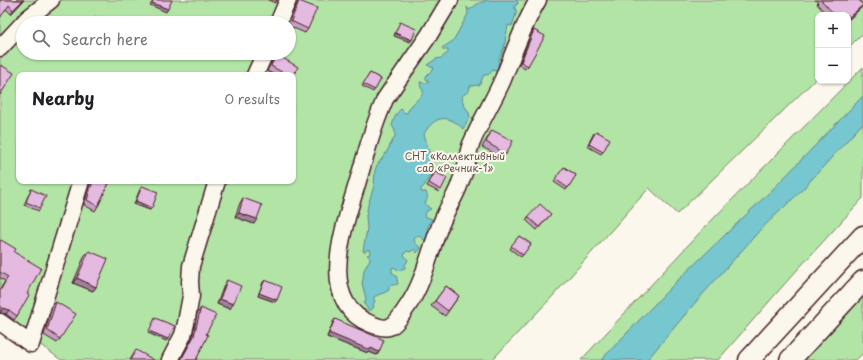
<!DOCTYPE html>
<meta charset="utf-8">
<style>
:root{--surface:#fff;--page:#f6f6f6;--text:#202124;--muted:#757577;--line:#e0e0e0}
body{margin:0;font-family:"Playpen Sans",sans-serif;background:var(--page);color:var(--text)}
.controls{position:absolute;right:12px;top:12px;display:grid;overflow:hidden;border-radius:8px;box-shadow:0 1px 3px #0004}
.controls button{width:36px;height:36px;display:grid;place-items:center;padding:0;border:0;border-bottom:1px solid var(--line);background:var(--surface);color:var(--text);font:20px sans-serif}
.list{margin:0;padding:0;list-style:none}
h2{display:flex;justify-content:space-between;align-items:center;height:52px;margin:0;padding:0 16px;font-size:17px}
h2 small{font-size:13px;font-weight:400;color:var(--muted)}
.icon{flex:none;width:22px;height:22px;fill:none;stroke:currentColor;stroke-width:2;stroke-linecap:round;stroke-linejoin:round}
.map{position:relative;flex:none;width:863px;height:360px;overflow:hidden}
.search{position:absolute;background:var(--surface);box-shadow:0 1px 3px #0004;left:16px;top:16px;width:280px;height:44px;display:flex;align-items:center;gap:10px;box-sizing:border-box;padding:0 14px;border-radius:22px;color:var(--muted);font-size:15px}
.panel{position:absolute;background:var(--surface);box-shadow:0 1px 3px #0004;left:16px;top:72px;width:280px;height:112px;border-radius:8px}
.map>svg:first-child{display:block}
.green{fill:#b1e4a5;stroke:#7e8268;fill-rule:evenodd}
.water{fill:#76c7d0;stroke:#64848e}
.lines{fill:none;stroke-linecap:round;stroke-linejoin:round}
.minor-casing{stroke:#4a1f2b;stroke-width:19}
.major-casing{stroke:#4a1f2b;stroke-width:23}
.minor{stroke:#fbf7ec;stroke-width:16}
.major{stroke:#fbf7ec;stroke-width:20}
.wall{fill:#c5a0c1;stroke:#4a1f2b}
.shaded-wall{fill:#a0829d;stroke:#4a1f2b}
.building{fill:#e5bae0;stroke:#4a1f2b}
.labels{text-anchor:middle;stroke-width:4;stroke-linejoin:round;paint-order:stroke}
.park-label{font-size:10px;fill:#64504a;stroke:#fbf7ec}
</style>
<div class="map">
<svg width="863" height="360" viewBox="0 0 863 360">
<rect width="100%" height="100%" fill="#fbf7ec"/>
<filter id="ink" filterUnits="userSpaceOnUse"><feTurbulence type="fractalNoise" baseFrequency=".025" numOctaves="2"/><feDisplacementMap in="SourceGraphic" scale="8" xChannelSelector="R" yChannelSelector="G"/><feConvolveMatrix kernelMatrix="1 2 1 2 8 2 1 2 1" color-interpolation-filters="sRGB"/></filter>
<g filter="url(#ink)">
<g class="green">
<path d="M0,0H863V33L848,48V15H818V77L677,214L649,188L552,297L492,360H61L0,315ZM23,23H289V53H23ZM19,75H293V181H19Z"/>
<polygon points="863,67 863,198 789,279 718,360 581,360 705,227"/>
<polygon points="863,291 863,353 856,360 800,360"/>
</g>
<g class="water">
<path d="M487,0H517L518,4L515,5V9L517,11L512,26L508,25L504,48L499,59L498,66L497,70L495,71L493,70C490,74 489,75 484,75L482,79L481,82L479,85L470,86L469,91L462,96L463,103L469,113L470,117L463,129C448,113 434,116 424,134L427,144L428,150L432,156L439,157L429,166L427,170L429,173L430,176L425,185L421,189V192H426C428,196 428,199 425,203L427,206L431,209L427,211L424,216L432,219L427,228H429L428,232L429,234L427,236L428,241L424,240L421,237L418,236L414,239L415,243L421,248L417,253L415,249L410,252L407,251L405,253L404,255L408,260L405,265V268L402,269L400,271C397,270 396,268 393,267L392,268V273C397,273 397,280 398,284C395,285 391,285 389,286V290C384,294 377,294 373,298L375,301L373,305L374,307L370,311H369L367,308L364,304L366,299L362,283L363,279L364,270L370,259V258L367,255L370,254L369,249L364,252L363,251L367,229L366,216L368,205L374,186L375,170L377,165L381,160L386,153L395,136V131L392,125C394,119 396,113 401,109L405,113H407L410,107L423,94V90L421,88L420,82L426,83L429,81L426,79V76L434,68L427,65L436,59L441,58L448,53V50H444L442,48L453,41L468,14L467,7L469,10C473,8 475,5 479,3C482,2 484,2 487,0Z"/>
<polygon points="863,96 863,123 802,190 761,229 694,304 647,360 601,360 676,282 776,186"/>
</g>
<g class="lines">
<g class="minor-casing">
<g id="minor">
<path d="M450,0L429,35L385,99L379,114C370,137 364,161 357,184C345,225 315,302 371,324C376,326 384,329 389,327C396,325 405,310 409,304C426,278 430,247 443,219C448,206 456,196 460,183C462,177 465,172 466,166C468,158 468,149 472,142C481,120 494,100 503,79C514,52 523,25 538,0"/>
<polyline points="278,23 288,0"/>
<polyline points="0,48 28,18 51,0"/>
<polyline points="255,75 265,53"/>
<polyline points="0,322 31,344 81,181"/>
<polyline points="170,360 183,335 186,323 191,296 190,282 191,266 217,181"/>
</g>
</g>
<g class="major-casing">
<g id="major">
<polyline points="749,360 863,236"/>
<polyline points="790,360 863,281"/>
</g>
</g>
<use href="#minor" class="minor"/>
<use href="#major" class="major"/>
</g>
<g class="wall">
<polygon points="0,0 24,0 11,14 6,9"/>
<polygon points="268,0 277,0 275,3"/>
<polygon points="815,0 859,0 863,5 860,9 848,20 848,15 827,15 817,4 818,3"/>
<polygon points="299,1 308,29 305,33 289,26 289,23 288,23 296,6"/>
<polygon points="534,30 528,66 525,69 519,65 531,34"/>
<polygon points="276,54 293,75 275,75 267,71 273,59"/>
<polygon points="370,73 381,79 373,92 362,86"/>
<polygon points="492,130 506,154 503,158 482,147"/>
<polygon points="594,133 603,152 601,154 587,146"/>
<polygon points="564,167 576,175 566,190 554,182"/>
<polygon points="433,174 441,190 439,192 427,186"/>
<polygon points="91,181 110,181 98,206 95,211 84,205"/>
<polygon points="142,186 150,210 134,204 140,189"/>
<polygon points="31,189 40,208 39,211 24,205"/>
<polygon points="243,198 254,224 235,217 240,203"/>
<polygon points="551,214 537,230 526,220 528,217"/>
<polygon points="519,236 531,244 521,257 510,249"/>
<polygon points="0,241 14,252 27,294 17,316 14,320 6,314 0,313 0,290 5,281 0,278"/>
<polygon points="89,251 96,287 93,291 73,283 85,255"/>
<polygon points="227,280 230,309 217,304 224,285"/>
<polygon points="265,280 275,302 258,296 263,282"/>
<polygon points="446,286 459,296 445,316 431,306"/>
<polygon points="56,302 60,339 57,343 44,335 52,306"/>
<polygon points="201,308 206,334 196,360 181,360 192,339 197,314"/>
<polygon points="335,319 379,352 377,355 369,352 368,353 327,337 333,322"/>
</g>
<g class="shaded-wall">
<polygon points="23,0 24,0 11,14 13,10"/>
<polygon points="152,3 168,9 166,12 150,5"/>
<polygon points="863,5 860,9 848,20 848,18"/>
<polygon points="395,33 412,40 410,42 394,36"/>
<polygon points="136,201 152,208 150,210 134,204"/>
<polygon points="239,213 257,219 254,224 235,217"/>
<polygon points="77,278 96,287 93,291 73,283"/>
<polygon points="259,293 277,300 275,302 258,296"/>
<polygon points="220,299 233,304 230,309 217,304"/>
<polygon points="3,308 9,310 6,314 0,313"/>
<polygon points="149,331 168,339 166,341 148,333"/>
<polygon points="329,333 371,348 379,352 377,355 369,352 368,353 327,337"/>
</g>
<g class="building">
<polygon points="0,0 23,0 13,10 9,5 0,18"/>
<polygon points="153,0 172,0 168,9 152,3"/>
<polygon points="821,0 859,0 863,5 848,18 848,15 835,15"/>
<polygon points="299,1 317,8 308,29 291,21"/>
<polygon points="43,17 51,23 35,23"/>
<polygon points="96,17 108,23 93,23"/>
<polygon points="400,22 416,29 412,40 395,33"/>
<polygon points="534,30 545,36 528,66 521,62"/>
<polygon points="276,54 298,67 293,76 293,75 287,75 271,66"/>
<polygon points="1,65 14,73 0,95 0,67"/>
<polygon points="370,73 381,79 375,90 363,84"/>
<polygon points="492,130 513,141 506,154 486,142"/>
<polygon points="596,131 610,139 603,152 589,144"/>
<polygon points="564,167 576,175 568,188 555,179"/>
<polygon points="435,172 447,178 441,190 429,183"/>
<polygon points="93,181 110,181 98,206 87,200"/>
<polygon points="142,186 158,192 152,208 136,201"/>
<polygon points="31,189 46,196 40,208 26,202"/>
<polygon points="243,198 262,205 257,219 239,213"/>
<polygon points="540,204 551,214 539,227 528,217"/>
<polygon points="519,236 531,244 523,255 511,246"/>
<polygon points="1,240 16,249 14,252 41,268 27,294 29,295 17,316 9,310 3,308 0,306 0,291 8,277 0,272 0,242"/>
<polygon points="89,251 108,259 96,287 77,278"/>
<polygon points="227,280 241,286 233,304 220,299"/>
<polygon points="265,280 282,287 277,300 259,293"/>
<polygon points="446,286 459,296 448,311 435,301"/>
<polygon points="56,302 76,314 60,339 47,330"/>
<polygon points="201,308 216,315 206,334 208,335 196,360 181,360 194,336 200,311"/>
<polygon points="155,318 175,326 168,339 149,331"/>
<polygon points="335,319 384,340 379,352 371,348 370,350 329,333"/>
<polygon points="136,350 154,360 130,360"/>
</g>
</g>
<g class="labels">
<g class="park-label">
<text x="455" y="160">СНТ «Коллективный<tspan x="455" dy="12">сад «Речник-1»</tspan></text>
</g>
</g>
</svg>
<div class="controls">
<button>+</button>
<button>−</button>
</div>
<div class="search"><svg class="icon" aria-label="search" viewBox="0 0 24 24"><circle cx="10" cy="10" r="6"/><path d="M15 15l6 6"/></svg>Search here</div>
<section class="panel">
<h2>Nearby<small>0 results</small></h2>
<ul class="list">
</ul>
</section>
</div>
